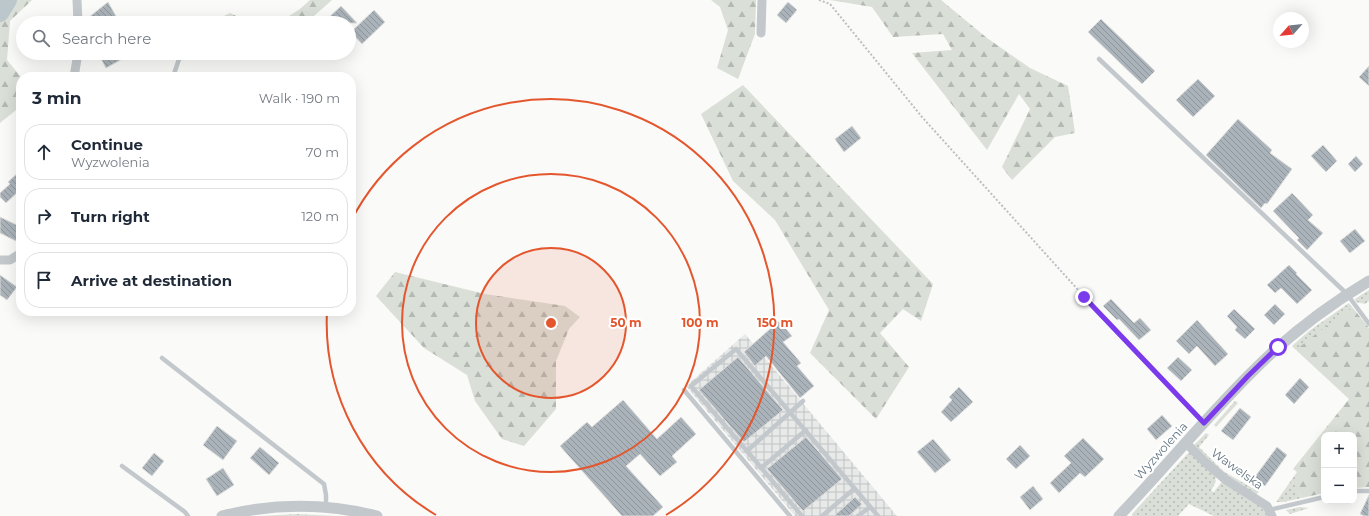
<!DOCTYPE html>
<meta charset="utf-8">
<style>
:root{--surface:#fff;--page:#f6f6f7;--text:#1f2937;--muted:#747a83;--line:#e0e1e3}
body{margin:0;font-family:Montserrat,sans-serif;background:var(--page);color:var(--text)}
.controls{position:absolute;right:12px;bottom:12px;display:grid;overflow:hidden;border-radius:8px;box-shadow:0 4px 16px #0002}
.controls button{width:36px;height:36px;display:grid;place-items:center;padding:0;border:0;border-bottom:1px solid var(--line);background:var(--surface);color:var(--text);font:20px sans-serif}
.compass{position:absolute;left:1273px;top:12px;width:36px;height:36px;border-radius:50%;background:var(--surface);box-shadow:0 4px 16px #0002;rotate:243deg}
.stop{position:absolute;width:12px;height:12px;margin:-9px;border:3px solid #7c3aed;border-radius:50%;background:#fff}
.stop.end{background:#7c3aed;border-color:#fff;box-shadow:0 1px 4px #0008}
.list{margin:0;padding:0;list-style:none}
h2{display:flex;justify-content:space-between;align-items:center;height:52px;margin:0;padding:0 16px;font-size:17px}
h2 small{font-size:13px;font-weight:400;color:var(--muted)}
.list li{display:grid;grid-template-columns:26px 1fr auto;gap:12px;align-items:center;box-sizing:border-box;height:56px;margin:0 8px 8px;padding:0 8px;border:1px solid var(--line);border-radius:16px}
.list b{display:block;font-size:15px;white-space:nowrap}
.list p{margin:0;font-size:13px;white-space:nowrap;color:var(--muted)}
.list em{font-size:13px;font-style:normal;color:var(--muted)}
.icon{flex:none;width:22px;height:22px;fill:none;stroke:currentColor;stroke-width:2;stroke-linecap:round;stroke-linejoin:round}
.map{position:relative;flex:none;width:1369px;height:516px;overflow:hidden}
.search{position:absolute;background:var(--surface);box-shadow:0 4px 16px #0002;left:16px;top:16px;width:340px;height:44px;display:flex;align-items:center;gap:10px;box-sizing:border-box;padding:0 14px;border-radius:22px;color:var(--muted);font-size:15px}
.panel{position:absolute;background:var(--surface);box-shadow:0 4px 16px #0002;left:16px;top:72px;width:340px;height:244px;border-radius:16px}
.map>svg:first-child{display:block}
.industrial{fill:url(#industrial-grid)}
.grass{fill:url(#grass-dots)}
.forest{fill:url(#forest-firs)}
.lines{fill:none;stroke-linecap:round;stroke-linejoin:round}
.river{stroke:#bbc7cb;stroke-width:18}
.building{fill:url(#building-back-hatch);stroke:#dcdcda}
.path{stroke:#bbbfc2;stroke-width:2;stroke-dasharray:2 2;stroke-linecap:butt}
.service{stroke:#c3c8cc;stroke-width:4.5}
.minor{stroke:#c3c8cc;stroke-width:9}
.tertiary{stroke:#c3c8cc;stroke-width:11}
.route{stroke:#7c3aed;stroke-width:5}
.ring{fill:none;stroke:#e4572e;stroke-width:2}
.labels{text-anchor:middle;stroke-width:4;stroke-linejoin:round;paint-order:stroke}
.street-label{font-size:12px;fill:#657683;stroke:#fff}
.centre{fill:#e4572e;stroke:#fff;stroke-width:2}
.ring-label{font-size:12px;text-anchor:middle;font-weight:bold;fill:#e4572e;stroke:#fff;stroke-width:4;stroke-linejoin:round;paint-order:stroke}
</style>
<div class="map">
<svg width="1369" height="516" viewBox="0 0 1369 516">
<defs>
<pattern id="industrial-grid" width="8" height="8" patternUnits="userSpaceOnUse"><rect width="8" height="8" fill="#e8e9e9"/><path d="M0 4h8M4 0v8" fill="none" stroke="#c0c1c2"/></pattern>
<pattern id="grass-dots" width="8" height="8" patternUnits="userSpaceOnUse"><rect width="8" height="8" fill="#dadfd7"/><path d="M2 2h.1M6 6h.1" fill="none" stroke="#b4b9b4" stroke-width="1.8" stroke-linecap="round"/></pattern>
<pattern id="forest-firs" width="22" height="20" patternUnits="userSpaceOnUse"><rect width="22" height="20" fill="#dadfd7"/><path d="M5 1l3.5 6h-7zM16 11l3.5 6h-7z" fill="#b4b9b4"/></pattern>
<pattern id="building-back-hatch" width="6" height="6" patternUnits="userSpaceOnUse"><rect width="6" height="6" fill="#aab3b9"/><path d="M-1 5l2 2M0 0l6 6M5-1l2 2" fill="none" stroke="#8e969c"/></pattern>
</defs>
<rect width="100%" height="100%" fill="#fafaf8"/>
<polygon class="industrial" points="745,334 897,516 795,516 686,386"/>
<g class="grass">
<polygon points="1369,290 1369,301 1365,304 1356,302 1355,299"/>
<polygon points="1349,303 1353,308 1296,350 1292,346 1309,331"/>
<polygon points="1235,401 1238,403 1216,427 1214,425"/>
<polygon points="1206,433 1209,435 1199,447 1223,471 1259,492 1255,495 1228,478 1194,445"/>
<polygon points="1190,451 1217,475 1215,479 1216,481 1211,491 1214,492 1223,480 1264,509 1268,516 1214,516 1189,504 1178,516 1132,516 1132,514"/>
<polygon points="1297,472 1297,491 1302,498 1283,502 1276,502"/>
<polygon points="1300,507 1309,508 1290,514 1286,510"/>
<polygon points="297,514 336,516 261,516"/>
</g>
<g class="forest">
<polygon points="0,0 32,0 10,21 7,60 21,77 21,106 0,123"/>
<polygon points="310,0 332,0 306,23 257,23 286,18 300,9"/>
<polygon points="711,0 756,0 755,34 738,79 717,68 728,30 720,7"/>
<polygon points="830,0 941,0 987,38 1030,68 1068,86 1075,133 1055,137 1012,180 1002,167 1030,109 1019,94 987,150 912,53 952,50 943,34 893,37 872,7"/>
<polygon points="230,13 251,23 225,23 220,18"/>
<polygon points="743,85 933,284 921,321 903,309 880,333 909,367 876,419 810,353 829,310 775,220 733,181 701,114"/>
<polygon points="395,272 485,294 565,306 580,317 569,329 556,361 556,409 524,446 502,439 475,401 467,375 424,348 376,296"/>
<polygon points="1353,308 1369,328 1369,487 1354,488 1354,435 1324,435 1324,493 1302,498 1297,491 1297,472 1293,469 1349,399 1296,350 1317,333"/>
</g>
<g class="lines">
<polyline class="river" points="0,13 8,0"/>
</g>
<g class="building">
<polygon points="108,2 117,18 110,23 91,23 88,18"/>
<polygon points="788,2 797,10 786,23 777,15"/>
<polygon points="341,6 357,23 323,23"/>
<polygon points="374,10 385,22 362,44 351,32"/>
<polygon points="1101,19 1155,71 1142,84 1088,32"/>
<polygon points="98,53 133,53 106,68"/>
<polygon points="1369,66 1369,86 1359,77"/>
<polygon points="1198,79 1215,96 1193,117 1176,100"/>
<polygon points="1238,119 1272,150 1270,153 1292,169 1267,204 1265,203 1261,208 1206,155"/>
<polygon points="852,126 861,138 844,152 835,139"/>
<polygon points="1323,145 1337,161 1326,172 1311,156"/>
<polygon points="1356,156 1363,164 1355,172 1348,164"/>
<polygon points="21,170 21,189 6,203 0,197 0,193 10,184 8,182"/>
<polygon points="1292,193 1313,215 1308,220 1323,233 1307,250 1297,240 1299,238 1273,211"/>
<polygon points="0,217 21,227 21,236 18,242 0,233"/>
<polygon points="1355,229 1365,241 1350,253 1340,241"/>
<polygon points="1289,265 1297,273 1296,274 1312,290 1297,304 1281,288 1275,293 1267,285"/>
<polygon points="0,275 17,287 7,300 0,295"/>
<polygon points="1111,299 1134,323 1140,318 1151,330 1139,340 1119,319 1117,320 1103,306"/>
<polygon points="1275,304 1285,314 1274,325 1264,315"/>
<polygon points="1234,309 1255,329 1245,339 1235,330 1237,327 1227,316"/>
<polygon points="1197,320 1228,354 1215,366 1197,346 1189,354 1176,341"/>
<polygon points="779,321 792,336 783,342 801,363 797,366 814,386 800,398 766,356 755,366 744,352"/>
<polygon points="738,357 783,410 744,442 699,390"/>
<polygon points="1178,357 1192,370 1181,381 1167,368"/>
<polygon points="1300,378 1309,387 1294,404 1285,395"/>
<polygon points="959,387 973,402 951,422 941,412 952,400 949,397"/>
<polygon points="623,400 657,439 681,417 696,434 672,456 677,462 660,476 640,454 626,466 663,507 653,516 622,516 560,446 587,422 592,427"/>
<polygon points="1240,408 1251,417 1233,440 1221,431"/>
<polygon points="1162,415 1172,426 1156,440 1147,429"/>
<polygon points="217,426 237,441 223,460 203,445"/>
<polygon points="806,437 842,479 803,511 767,469"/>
<polygon points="1083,438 1104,459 1085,477 1080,473 1059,493 1050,483 1071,463 1064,456"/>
<polygon points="933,439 951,460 935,473 917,452"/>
<polygon points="1020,445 1030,456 1016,469 1006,459"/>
<polygon points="260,447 279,463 269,475 250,458"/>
<polygon points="1277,447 1287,455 1265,486 1254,478"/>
<polygon points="154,453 164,461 152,476 142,468"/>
<polygon points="223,468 234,485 217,496 206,479"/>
<polygon points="1033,486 1043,499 1030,510 1020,497"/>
<polygon points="1369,495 1369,516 1364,516 1360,514"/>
<polygon points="855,497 862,504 849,516 834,516"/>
</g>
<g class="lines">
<polyline class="path" points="819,0 830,4 922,117 1080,292"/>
<g class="service">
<polyline points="1099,59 1347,294 1369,324"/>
<polyline points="173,77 181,53"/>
<polyline points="1084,297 1204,423"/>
<polyline points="162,358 324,484 326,495 326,507"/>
<polyline points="684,390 790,516"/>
<polyline points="747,451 691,386 736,349 878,516"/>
<polyline points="122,466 185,512 188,516"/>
<polyline points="761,468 806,430"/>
<polyline points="1354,491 1369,491"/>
<polyline points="1269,510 1324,497"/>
<polyline points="802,516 747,451 803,401"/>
<polyline points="822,516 854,489"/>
<polyline points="858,516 870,507"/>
</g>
<g class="minor">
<polyline points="77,0 78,23"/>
<polyline points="761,33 762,0"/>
<polyline points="74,77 78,53"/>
<polyline points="0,260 10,260 21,253"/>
<polyline points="1186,443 1205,462 1226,480 1267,506 1272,516"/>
</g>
<g class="tertiary">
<path d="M222,516C274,503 325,503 377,516"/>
<path d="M1119,516C1163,470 1203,421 1248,376C1284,339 1325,307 1369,281"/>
</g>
</g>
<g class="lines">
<polyline class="route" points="1084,297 1204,423 1248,376 1278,347"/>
</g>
<circle cx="551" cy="323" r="75" fill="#e4572e" fill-opacity=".12"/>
<g class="ring">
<circle cx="551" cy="323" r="75"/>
<circle cx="551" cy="323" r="149"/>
<path d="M436 515A224 224 0 0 1 327 311M351 221A224 224 0 1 1 666 515"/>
</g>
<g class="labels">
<g class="street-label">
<text transform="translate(1161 451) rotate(-48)" y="4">Wyzwolenia</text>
<text transform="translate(1237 469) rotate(36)" y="4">Wawelska</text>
</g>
</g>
<circle cx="551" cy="323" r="6" class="centre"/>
<g class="ring-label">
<text x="626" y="327">50 m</text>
<text x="700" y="327">100 m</text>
<text x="775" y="327">150 m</text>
</g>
</svg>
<div class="controls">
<button>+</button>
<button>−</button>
</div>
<svg class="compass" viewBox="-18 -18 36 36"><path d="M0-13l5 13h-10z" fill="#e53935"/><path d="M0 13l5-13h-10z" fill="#747a83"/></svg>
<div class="stop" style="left:1278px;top:347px"></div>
<div class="stop end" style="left:1084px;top:297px"></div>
<div class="search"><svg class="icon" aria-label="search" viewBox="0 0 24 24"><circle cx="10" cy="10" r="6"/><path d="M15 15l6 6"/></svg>Search here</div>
<section class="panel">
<h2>3 min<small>Walk · 190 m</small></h2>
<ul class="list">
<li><svg class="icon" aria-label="ahead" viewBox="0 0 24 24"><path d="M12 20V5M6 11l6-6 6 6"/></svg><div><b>Continue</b><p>Wyzwolenia</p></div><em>70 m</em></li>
<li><svg class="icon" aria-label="right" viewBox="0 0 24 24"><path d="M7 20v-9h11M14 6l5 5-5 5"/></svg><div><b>Turn right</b></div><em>120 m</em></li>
<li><svg class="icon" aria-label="arrive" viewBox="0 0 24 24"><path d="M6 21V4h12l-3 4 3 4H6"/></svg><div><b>Arrive at destination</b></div></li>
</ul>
</section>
</div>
